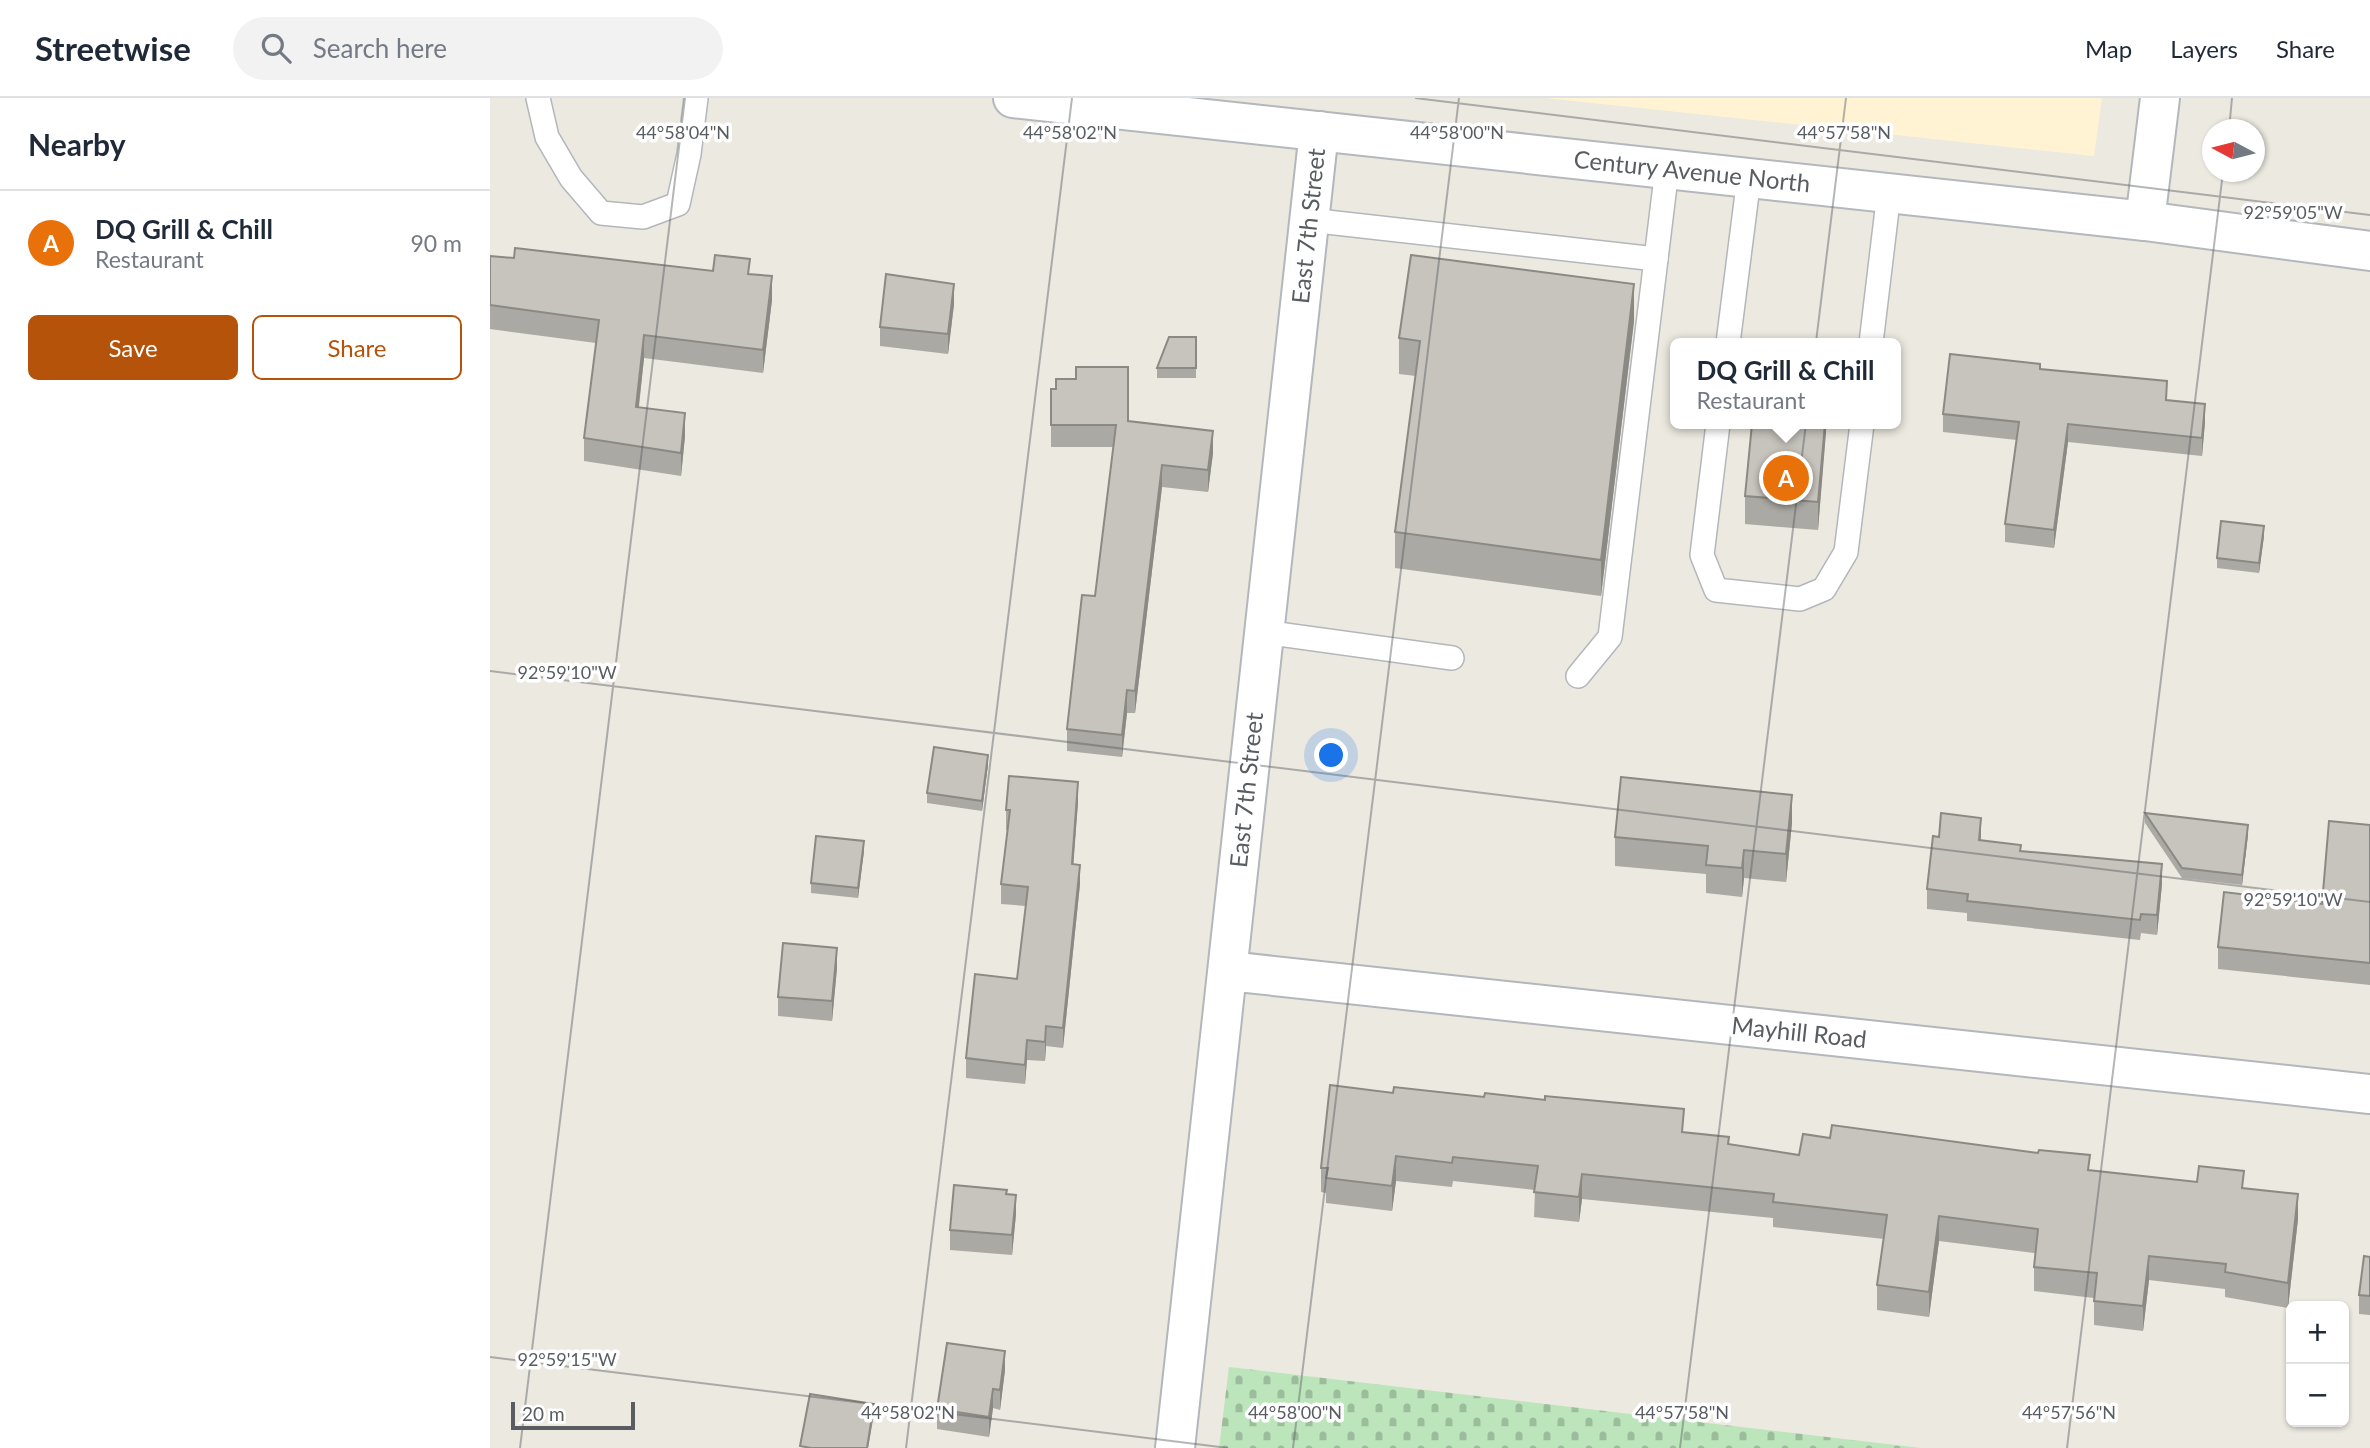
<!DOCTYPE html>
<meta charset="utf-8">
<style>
:root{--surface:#fff;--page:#f2f2f3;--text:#1f2937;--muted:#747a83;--line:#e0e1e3;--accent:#b45309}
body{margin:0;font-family:Lato,sans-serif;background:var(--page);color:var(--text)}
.controls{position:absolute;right:21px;bottom:21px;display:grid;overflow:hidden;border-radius:10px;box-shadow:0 2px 5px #0004}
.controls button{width:63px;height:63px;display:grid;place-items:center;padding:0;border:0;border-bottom:2px solid var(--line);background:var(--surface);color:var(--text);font:35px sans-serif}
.compass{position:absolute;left:1712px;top:21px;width:63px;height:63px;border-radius:50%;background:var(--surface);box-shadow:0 2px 5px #0004;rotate:277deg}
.scale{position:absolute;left:21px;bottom:18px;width:124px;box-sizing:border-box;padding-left:7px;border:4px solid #595d61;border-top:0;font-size:19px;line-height:24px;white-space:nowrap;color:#595d61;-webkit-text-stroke:5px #fff;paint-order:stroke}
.you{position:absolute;left:842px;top:658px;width:24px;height:24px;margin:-18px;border:5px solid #fff;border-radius:50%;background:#1a73e8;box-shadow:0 0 0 10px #1a73e833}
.badge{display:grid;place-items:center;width:46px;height:46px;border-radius:50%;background:var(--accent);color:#fff;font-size:23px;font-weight:700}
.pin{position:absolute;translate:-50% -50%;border:4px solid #fff;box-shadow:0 2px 7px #0006}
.popup{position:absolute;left:1180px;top:240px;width:231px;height:91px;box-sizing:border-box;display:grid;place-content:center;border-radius:10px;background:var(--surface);filter:drop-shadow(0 2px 5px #0005);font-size:23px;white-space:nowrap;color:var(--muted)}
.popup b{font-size:26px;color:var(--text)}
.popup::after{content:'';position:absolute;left:50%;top:100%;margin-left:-14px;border:14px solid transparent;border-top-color:var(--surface)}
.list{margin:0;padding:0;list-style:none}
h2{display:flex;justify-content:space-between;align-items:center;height:91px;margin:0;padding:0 28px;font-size:30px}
h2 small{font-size:23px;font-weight:400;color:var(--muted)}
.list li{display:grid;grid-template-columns:46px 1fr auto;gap:21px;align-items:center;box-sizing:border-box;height:105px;padding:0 28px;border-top:2px solid var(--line)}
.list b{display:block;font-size:26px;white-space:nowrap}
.list p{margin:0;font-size:23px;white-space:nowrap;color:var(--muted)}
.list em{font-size:23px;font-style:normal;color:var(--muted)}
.actions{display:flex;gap:14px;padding:21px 28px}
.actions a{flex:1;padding:16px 0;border:2px solid var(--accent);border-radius:10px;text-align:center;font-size:24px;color:var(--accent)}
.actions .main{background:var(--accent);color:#fff}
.icon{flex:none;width:38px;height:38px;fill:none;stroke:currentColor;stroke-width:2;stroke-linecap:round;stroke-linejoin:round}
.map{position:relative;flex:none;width:1880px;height:1350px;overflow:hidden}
header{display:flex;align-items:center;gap:42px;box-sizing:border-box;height:98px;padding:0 35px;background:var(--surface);border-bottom:2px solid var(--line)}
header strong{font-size:33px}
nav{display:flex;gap:38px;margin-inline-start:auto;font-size:24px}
.search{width:490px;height:63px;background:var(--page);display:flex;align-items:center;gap:18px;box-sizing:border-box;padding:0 24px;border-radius:38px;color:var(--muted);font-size:26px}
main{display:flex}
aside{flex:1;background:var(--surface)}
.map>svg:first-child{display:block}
.commercial{fill:#fff3d3}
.cemetery{fill:url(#cemetery-stones)}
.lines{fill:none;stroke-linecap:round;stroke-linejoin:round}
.lane-casing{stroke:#b3b7bb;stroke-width:26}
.street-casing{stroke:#b3b7bb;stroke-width:42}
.secondary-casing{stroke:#b4b8bd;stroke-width:42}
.lane{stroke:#fff;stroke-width:23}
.street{stroke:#fff;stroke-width:38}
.secondary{stroke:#fff;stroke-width:38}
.wall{fill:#aba9a3}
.shaded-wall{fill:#8b8984}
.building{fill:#c7c4bd;stroke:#8b8984;stroke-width:2}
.ticks{fill:none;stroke:#595d61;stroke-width:2;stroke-opacity:0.45}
.labels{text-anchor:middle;stroke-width:7;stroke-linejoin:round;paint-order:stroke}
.street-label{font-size:24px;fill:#595d61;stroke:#fff}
.ticks-label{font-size:18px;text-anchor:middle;fill:#595d61;stroke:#fff;stroke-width:7;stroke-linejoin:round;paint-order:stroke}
</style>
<header>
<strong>Streetwise</strong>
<div class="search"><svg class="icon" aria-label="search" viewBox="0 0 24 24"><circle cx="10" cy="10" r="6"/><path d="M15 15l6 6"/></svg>Search here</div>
<nav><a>Map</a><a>Layers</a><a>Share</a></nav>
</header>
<main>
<aside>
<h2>Nearby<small></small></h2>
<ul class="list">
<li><span class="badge" style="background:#e8710a">A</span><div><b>DQ Grill &amp; Chill</b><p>Restaurant</p></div><em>90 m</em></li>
</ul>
<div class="actions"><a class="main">Save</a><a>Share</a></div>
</aside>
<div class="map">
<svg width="1880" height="1350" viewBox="0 0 1880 1350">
<defs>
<pattern id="cemetery-stones" width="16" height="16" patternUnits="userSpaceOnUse" patternTransform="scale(1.75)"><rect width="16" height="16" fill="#bce5bb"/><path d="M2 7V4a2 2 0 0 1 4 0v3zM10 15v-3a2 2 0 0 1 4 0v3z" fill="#9cbd9b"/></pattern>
</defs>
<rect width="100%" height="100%" fill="#ece9e0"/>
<polygon class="commercial" points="1055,0 1612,0 1604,58"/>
<polygon class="cemetery" points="739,1269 1431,1350 729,1350"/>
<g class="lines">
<g class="lane-casing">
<g id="lane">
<polyline points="48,0 57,39 81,80 111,115 153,119 188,106 199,56 206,0"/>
<polyline points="819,122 1166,161 1120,539 1088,578"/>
<polyline points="1166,161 1177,71"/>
<polyline points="1238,245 1259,80"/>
<polyline points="1381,245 1399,95"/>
<polyline points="1228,326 1212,457 1226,492 1310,501 1334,491 1356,454 1372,326"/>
<polyline points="774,534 962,560"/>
</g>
</g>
<g class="street-casing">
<g id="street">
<polyline points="1655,123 1670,0"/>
<polyline points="738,873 1880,996"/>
<polyline points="685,1350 829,33"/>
</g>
</g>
<g class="secondary-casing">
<polyline id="secondary" points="523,0 1655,123 1880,153"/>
</g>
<use href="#lane" class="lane"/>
<use href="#street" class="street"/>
<use href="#secondary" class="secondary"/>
</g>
<g class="wall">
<polygon points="0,158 260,176 282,202 273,275 154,260 149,309 195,338 191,378 94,363 94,340 106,245 0,231"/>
<polygon points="464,206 458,256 390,248 390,229"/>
<polygon points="1144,223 1111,498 905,470 905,434 926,278 909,276 909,240"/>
<polygon points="706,239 706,280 667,280 667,270"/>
<polygon points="1550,271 1677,302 1715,324 1712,358 1578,344 1564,450 1515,444 1515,426 1527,342 1453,334 1453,316"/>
<polygon points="561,291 638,323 723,355 718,394 672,389 645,615 637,615 632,659 577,653 577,631 605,498 624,349 561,349"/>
<polygon points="1336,326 1328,432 1255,426 1255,398"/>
<polygon points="1774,438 1769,475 1727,470 1727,460"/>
<polygon points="498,667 492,713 437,705 437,695"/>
<polygon points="588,704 583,766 590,786 573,950 556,948 555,963 537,962 535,986 476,980 476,960 527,881 536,808 511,806 511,786 517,732 516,732 516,712"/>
<polygon points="1655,715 1758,737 1752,787 1692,780 1655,725"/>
<polygon points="1302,725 1296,784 1254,780 1252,799 1216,795 1216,776 1125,768 1125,739"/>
<polygon points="1880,727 1880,887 1728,871 1728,849 1832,806"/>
<polygon points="1491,742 1531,754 1672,786 1667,837 1651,835 1650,842 1477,823 1477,815 1437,811 1437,791"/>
<polygon points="374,753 368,800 321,795 321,785"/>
<polygon points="347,870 342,923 288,918 288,899"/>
<polygon points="840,987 1194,1034 1239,1046 1309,1057 1600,1073 1754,1090 1808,1121 1798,1210 1735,1199 1735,1191 1659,1182 1653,1233 1604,1227 1604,1200 1544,1193 1544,1169 1545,1155 1449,1143 1439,1219 1387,1212 1387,1187 1394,1141 1283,1129 1283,1120 1092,1101 1089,1124 1044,1119 1045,1092 963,1083 962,1089 906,1083 902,1113 836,1105 836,1095 831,1094 831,1070"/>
<polygon points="517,1096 526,1116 522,1157 460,1152 460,1132"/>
<polygon points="1880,1159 1880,1217 1869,1216 1869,1197"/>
<polygon points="515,1272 510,1312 503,1310 499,1339 447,1331 447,1311"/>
</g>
<g class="shaded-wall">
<polygon points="282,178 282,202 273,275 273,252"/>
<polygon points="464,186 464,206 458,256 458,236"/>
<polygon points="1144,186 1144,223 1111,498 1111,462"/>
<polygon points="154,237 154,260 146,332 146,309"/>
<polygon points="1715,306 1715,324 1712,358 1712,340"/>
<polygon points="195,315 195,338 191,378 191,355"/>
<polygon points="1335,326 1336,326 1336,335 1328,432 1328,404"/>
<polygon points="1578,326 1578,344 1564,450 1564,432"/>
<polygon points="723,333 723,355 718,394 718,372"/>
<polygon points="672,367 672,389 645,615 645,593"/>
<polygon points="1774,428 1774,438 1769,475 1769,465"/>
<polygon points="637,592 637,615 632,659 632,637"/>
<polygon points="498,657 498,667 492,713 492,703"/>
<polygon points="588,684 588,704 582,785 582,766"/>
<polygon points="1302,697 1302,725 1296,784 1296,756"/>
<polygon points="1491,720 1491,739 1489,762 1489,742"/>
<polygon points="1758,727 1758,737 1752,787 1752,777"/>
<polygon points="374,743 374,753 368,800 368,790"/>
<polygon points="1254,752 1254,780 1252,799 1252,770"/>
<polygon points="1672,766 1672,786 1667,837 1667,817"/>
<polygon points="590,767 590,786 573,950 573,930"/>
<polygon points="347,850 347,870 342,923 342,903"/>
<polygon points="556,928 556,948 555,963 555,944"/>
<polygon points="537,942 537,962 535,986 535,967"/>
<polygon points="906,1058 906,1083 902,1113 902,1088"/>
<polygon points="1092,1076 1092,1101 1089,1124 1089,1099"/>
<polygon points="1808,1096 1808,1121 1798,1210 1798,1185"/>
<polygon points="526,1097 526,1116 522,1157 522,1137"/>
<polygon points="1449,1118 1449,1143 1439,1219 1439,1194"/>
<polygon points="1659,1158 1659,1182 1653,1233 1653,1208"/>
<polygon points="515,1253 515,1272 510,1312 510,1292"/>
<polygon points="503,1291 503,1310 499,1339 499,1319"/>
<polygon points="384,1306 384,1316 378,1350 377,1350"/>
</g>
<g class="building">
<polygon points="25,150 223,173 225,157 260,161 258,176 282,178 273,252 154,237 146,309 195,315 191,355 94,340 109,222 0,207 0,158 24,160"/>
<polygon points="921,157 1144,186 1111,462 905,434 930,243 909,240"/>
<polygon points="396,176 464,186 458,236 390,229"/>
<polygon points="679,239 706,239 706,270 667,270"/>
<polygon points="1460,256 1550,266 1550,271 1677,283 1676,302 1715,306 1712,340 1578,326 1564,432 1515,426 1529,324 1453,316"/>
<polygon points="586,269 638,269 638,323 723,333 718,372 672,367 645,593 637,592 632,637 577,631 592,497 605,498 626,327 561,327 561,291 566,291 566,281 586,281"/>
<polygon points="1262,326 1335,326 1328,404 1255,398"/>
<polygon points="1731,423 1774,428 1769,465 1727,460"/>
<polygon points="444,649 498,657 492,703 437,695"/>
<polygon points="519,678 588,684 582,766 590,767 573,930 556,928 555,944 537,942 535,967 476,960 485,876 527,881 538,789 511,786 520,712 516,712"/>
<polygon points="1131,679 1302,697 1296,756 1254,752 1252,770 1216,767 1218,748 1125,739"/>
<polygon points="1451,715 1491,720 1489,742 1531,747 1530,753 1672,766 1667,817 1651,816 1650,822 1477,803 1478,796 1437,791 1443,738 1449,739"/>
<polygon points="1655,715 1758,727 1752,777 1692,770"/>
<polygon points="1839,723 1880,727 1880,865 1728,849 1734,794 1832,806"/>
<polygon points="326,738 374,743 368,790 321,785"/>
<polygon points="293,845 347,850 342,903 288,899"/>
<polygon points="840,987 903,995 904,989 994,999 995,995 1055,1002 1055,998 1194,1011 1192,1034 1239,1039 1238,1046 1309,1057 1313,1036 1340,1040 1342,1027 1548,1055 1549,1052 1600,1057 1598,1072 1707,1084 1709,1068 1754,1073 1752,1090 1808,1096 1798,1185 1735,1174 1736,1166 1659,1158 1653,1208 1604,1203 1607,1175 1544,1169 1548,1131 1449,1118 1439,1194 1387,1187 1397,1117 1283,1104 1284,1096 1092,1076 1089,1099 1044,1094 1048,1068 963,1059 962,1065 906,1058 902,1088 836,1080 838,1070 831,1070"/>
<polygon points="464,1087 517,1092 516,1096 526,1097 522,1137 460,1132"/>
<polygon points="1874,1158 1880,1159 1880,1198 1869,1197"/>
<polygon points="457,1245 515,1253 510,1292 503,1291 499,1319 447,1311"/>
<polygon points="320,1296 384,1306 377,1350 321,1350 310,1348"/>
</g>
<path class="ticks" d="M925,0L1880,117M1739,32L1742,0M0,573L1880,804M0,1259L738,1350M30,1350L195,0M416,1350L582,0M803,1350L969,0M1190,1350L1356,0M1577,1350L1733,74"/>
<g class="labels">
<g class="street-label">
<text transform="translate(1202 74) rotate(6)" y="8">Century Avenue North</text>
<text transform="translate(819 128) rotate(-84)" y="8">East 7th Street</text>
<text transform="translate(757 692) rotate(-84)" y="8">East 7th Street</text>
<text transform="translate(1309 935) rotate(6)" y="8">Mayhill Road</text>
</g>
</g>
<g class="ticks-label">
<text x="193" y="41">44°58'04"N</text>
<text x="580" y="41">44°58'02"N</text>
<text x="967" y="41">44°58'00"N</text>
<text x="1354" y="41">44°57'58"N</text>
<text x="1803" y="121">92°59'05"W</text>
<text x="77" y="581">92°59'10"W</text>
<text x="1803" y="808">92°59'10"W</text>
<text x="77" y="1268">92°59'15"W</text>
<text x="418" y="1321">44°58'02"N</text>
<text x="805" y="1321">44°58'00"N</text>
<text x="1192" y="1321">44°57'58"N</text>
<text x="1579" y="1321">44°57'56"N</text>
</g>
</svg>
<div class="controls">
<button>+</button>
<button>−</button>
</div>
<svg class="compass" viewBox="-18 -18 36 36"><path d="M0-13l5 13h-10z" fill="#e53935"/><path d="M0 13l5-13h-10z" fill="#747a83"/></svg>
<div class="scale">20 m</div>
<div class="you"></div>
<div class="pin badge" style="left:1296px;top:380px;background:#e8710a">A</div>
<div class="popup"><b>DQ Grill &amp; Chill</b>Restaurant</div>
</div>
</main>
